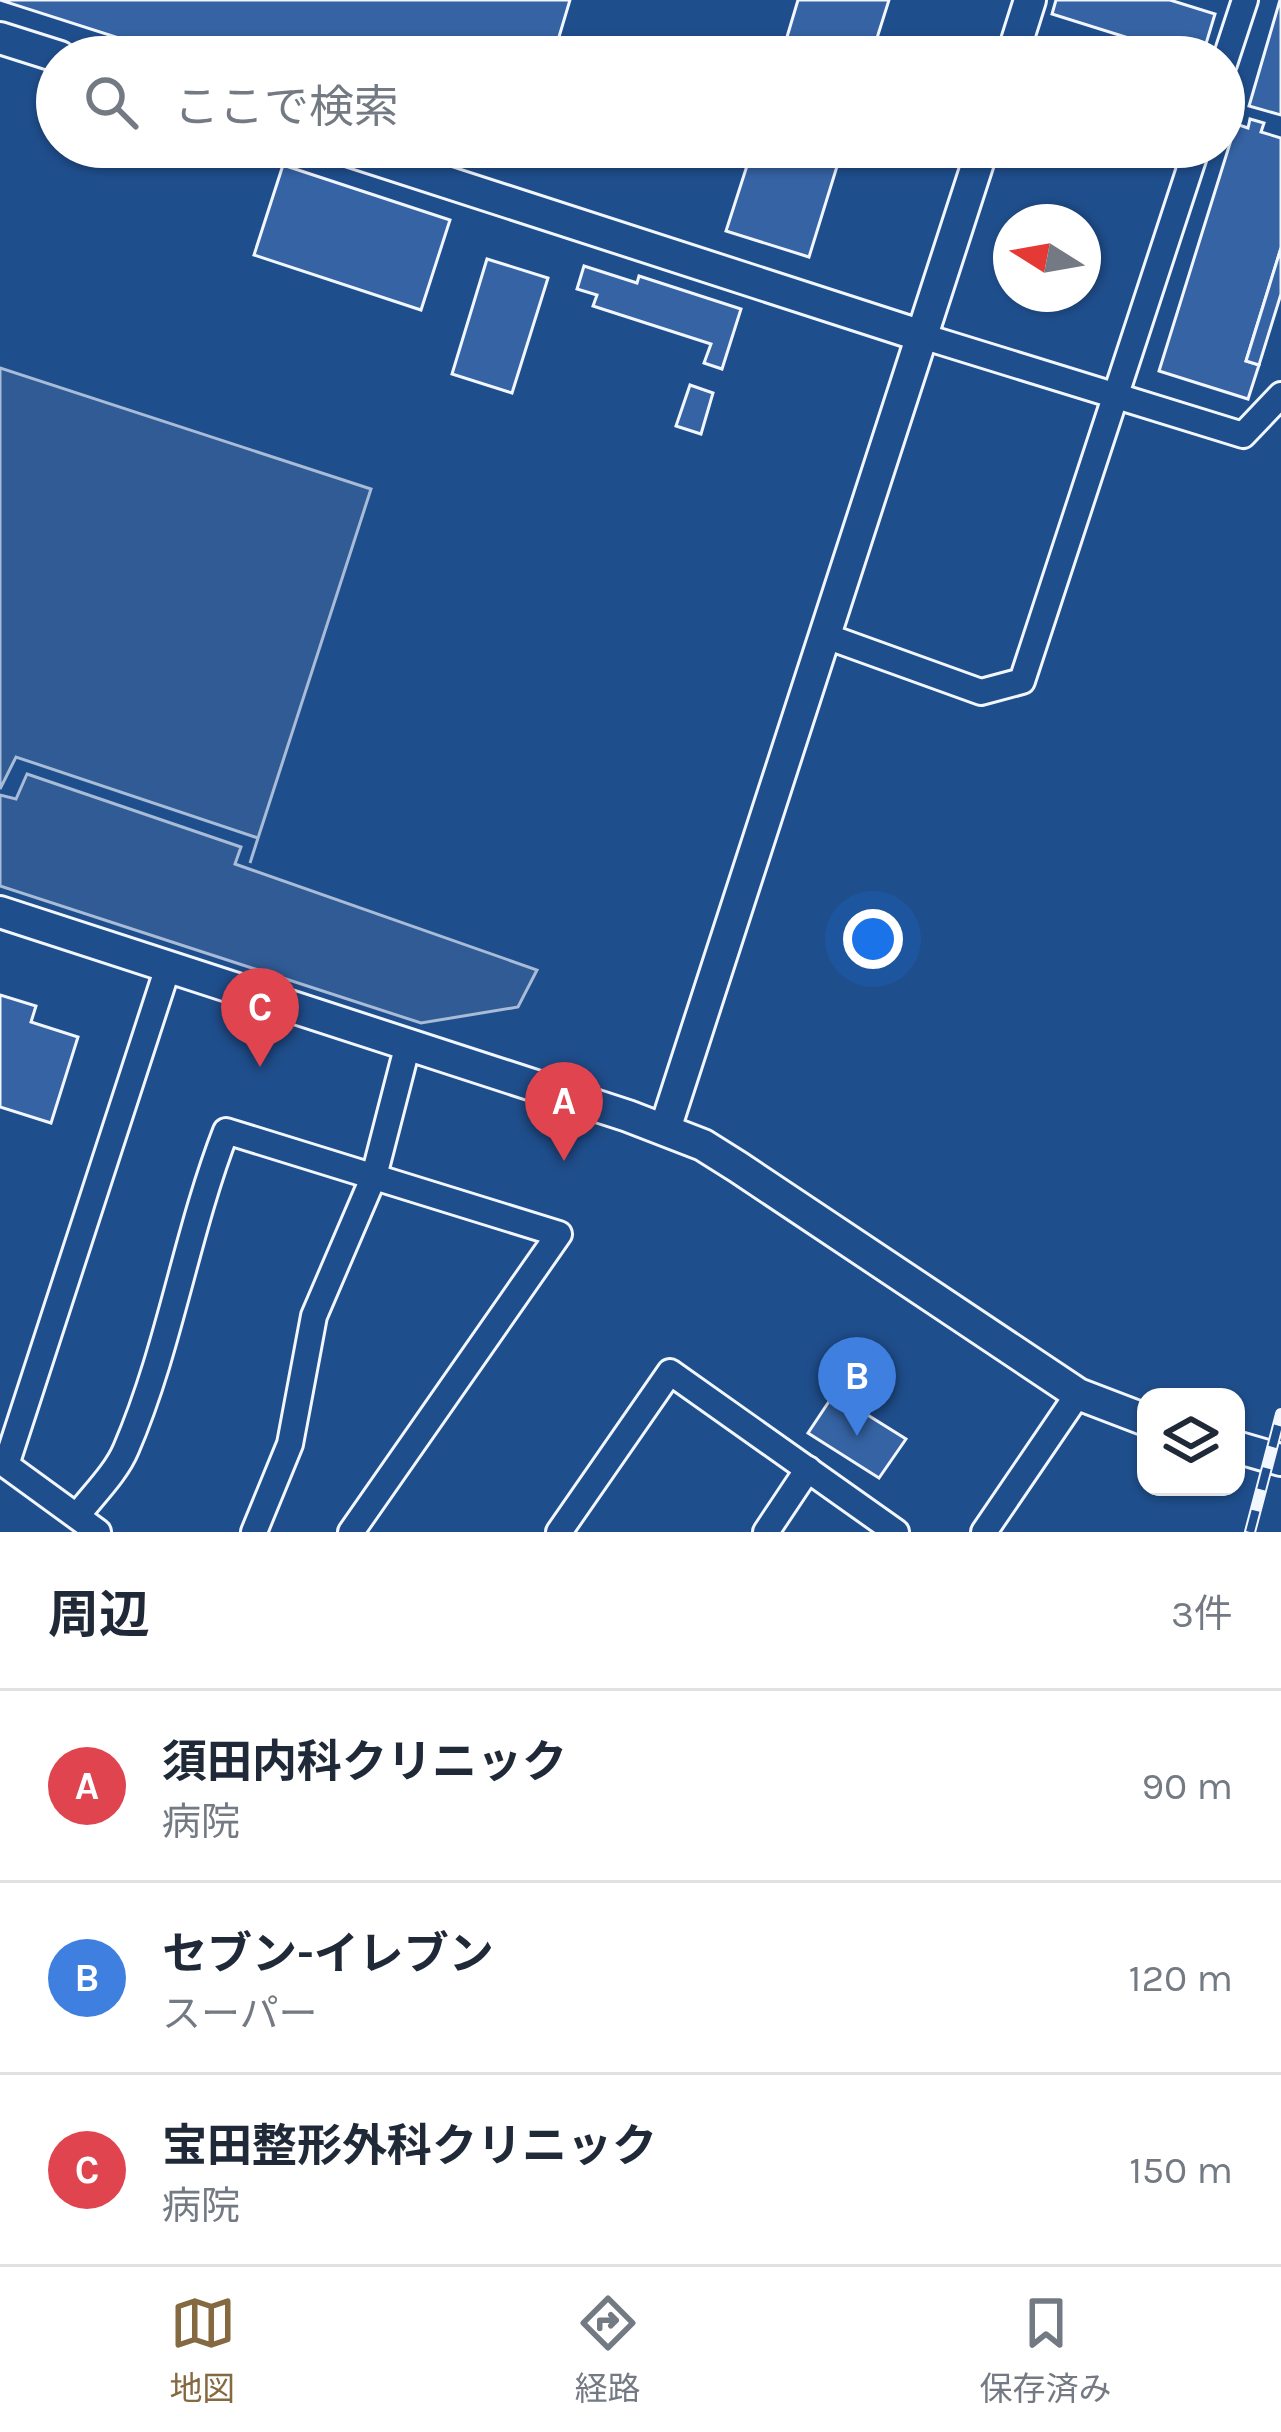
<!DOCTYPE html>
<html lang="ja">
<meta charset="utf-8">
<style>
:root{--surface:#fff;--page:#f6f6f7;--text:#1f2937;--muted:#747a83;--line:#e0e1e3;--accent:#846941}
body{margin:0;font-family:Karla,"Noto Sans JP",sans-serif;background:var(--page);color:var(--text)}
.controls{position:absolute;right:36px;bottom:36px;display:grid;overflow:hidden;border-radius:24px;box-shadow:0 3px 9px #0004}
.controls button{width:108px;height:108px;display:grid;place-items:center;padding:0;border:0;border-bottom:3px solid var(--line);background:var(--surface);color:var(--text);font:60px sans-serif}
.compass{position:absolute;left:993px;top:204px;width:108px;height:108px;border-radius:50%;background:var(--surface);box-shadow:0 3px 9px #0004;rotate:281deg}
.you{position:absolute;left:873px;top:939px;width:42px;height:42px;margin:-30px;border:9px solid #fff;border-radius:50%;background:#1a73e8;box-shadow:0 0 0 18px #1a73e833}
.badge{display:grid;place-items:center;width:78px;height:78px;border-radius:50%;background:var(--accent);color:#fff;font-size:39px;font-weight:700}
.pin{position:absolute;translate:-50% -99px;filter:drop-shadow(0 3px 6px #0008)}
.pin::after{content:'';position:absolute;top:63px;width:42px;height:36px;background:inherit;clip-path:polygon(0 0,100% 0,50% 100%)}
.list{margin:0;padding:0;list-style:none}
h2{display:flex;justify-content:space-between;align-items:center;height:156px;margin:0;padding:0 48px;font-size:51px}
h2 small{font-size:39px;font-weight:400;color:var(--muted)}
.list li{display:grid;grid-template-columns:78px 1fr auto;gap:36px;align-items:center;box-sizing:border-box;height:192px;padding:0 48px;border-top:3px solid var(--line)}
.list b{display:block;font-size:45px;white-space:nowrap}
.list p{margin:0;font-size:39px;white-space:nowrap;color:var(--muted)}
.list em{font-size:39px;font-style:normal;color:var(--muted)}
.icon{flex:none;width:66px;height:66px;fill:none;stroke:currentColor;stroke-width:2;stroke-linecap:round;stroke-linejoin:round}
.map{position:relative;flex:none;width:1281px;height:1532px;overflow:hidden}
.search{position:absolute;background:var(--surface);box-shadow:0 3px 9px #0004;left:36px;right:36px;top:36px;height:132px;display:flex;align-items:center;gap:30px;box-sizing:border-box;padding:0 42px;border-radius:66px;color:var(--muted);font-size:45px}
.sheet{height:732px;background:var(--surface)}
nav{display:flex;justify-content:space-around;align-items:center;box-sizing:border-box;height:168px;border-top:3px solid var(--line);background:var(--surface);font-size:33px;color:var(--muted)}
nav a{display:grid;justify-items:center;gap:6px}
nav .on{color:var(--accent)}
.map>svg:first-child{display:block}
.green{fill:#305b95;stroke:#a8bbd7;stroke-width:3}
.building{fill:#3563a3;stroke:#f2f6ff;stroke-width:3}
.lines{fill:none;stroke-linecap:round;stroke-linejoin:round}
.minor-casing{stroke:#f2f6ff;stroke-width:30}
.tertiary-casing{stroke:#f2f6ff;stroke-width:36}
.minor{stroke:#1f4e8c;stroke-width:24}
.tertiary{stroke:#1f4e8c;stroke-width:30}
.rail-casing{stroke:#f2f6ff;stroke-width:12}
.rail{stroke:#1f4e8c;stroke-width:8;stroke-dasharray:22;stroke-linecap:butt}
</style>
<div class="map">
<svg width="1281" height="1532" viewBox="0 0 1281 1532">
<rect width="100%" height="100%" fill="#1f4e8c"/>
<g class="green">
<polygon points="0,368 371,489 258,838 250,863 258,838 16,757 0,789"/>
<polygon points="27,774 241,847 235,864 537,970 518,1007 421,1023 0,886 0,795 16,799"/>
</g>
<g class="building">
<polygon points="0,0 570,0 553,57 178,57"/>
<polygon points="798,0 889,0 871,57 781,57"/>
<polygon points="1056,0 1170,0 1215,14 1202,57 1189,57 1052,14"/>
<polygon points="1280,0 1281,0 1281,115 1249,106"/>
<polygon points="1250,119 1264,123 1261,132 1281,138 1281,248 1246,361 1259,365 1248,399 1159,371 1236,124 1248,128"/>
<polygon points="467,147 525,147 520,163"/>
<polygon points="753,147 843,147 809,257 726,231"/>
<polygon points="283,165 450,220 421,310 254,255"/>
<polygon points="1281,248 1281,294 1259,365 1246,361"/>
<polygon points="487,259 548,278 512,393 452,374"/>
<polygon points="584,266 637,283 639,276 741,309 722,369 704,363 711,344 593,306 597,295 577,289"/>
<polygon points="690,385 713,393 701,434 676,426"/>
<polygon points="0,995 36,1006 31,1022 78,1037 51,1123 0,1107"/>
<polygon points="834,1394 906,1439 879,1478 808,1433"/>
</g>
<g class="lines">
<g class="minor-casing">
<g id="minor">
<polyline points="1224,64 1245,0"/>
<polyline points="922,336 1243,435 1281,395"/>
<polyline points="823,635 981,692 1022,681 1197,147"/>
<path d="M77,1516C92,1496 116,1473 126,1449C170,1347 186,1234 226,1131L559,1234L351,1532"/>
<polyline points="98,1532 6,1465 168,967"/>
<polyline points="254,1532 290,1444 314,1316 374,1176 408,1044"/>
<polyline points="559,1532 670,1372 896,1532"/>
<polyline points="766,1532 808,1469"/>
<polyline points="984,1532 1078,1394"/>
</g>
</g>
<g class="tertiary-casing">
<g id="tertiary">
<polyline points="0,38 60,57"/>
<polyline points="1012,57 1030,0"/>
<polyline points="338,147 922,336"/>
<polyline points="0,912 628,1116 703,1145 738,1167 1078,1394 1146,1420"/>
<polyline points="665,1129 983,147"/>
<polyline points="1236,1447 1281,1460"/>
</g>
</g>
<use href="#minor" class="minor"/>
<use href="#tertiary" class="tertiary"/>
<g class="rail-casing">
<polyline id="rail" points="1250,1532 1281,1414"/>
</g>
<use href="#rail" class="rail"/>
</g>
</svg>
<div class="controls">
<button><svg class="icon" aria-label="layers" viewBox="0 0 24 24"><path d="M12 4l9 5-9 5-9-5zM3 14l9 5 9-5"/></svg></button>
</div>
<svg class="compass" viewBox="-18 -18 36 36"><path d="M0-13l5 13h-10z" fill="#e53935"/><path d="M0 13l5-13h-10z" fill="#747a83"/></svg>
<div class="you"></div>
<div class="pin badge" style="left:564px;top:1161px;background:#e0444e">A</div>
<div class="pin badge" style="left:857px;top:1436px;background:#3f7fe0">B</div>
<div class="pin badge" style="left:260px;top:1067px;background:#e0444e">C</div>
<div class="search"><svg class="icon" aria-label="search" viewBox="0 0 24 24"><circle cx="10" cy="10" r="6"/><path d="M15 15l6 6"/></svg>ここで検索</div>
</div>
<section class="sheet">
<h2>周辺<small>3件</small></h2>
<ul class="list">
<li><span class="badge" style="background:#e0444e">A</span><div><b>須田内科クリニック</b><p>病院</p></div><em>90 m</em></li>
<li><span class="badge" style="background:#3f7fe0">B</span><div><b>セブン-イレブン</b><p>スーパー</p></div><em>120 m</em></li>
<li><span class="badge" style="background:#e0444e">C</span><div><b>宝田整形外科クリニック</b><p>病院</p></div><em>150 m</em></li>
</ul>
</section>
<nav>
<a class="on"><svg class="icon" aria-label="map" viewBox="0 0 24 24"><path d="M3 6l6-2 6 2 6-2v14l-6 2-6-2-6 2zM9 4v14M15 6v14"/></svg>地図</a>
<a><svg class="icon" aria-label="directions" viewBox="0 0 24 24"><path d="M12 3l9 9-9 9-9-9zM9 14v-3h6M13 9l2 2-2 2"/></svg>経路</a>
<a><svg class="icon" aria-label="saved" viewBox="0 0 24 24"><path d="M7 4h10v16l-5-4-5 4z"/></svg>保存済み</a>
</nav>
